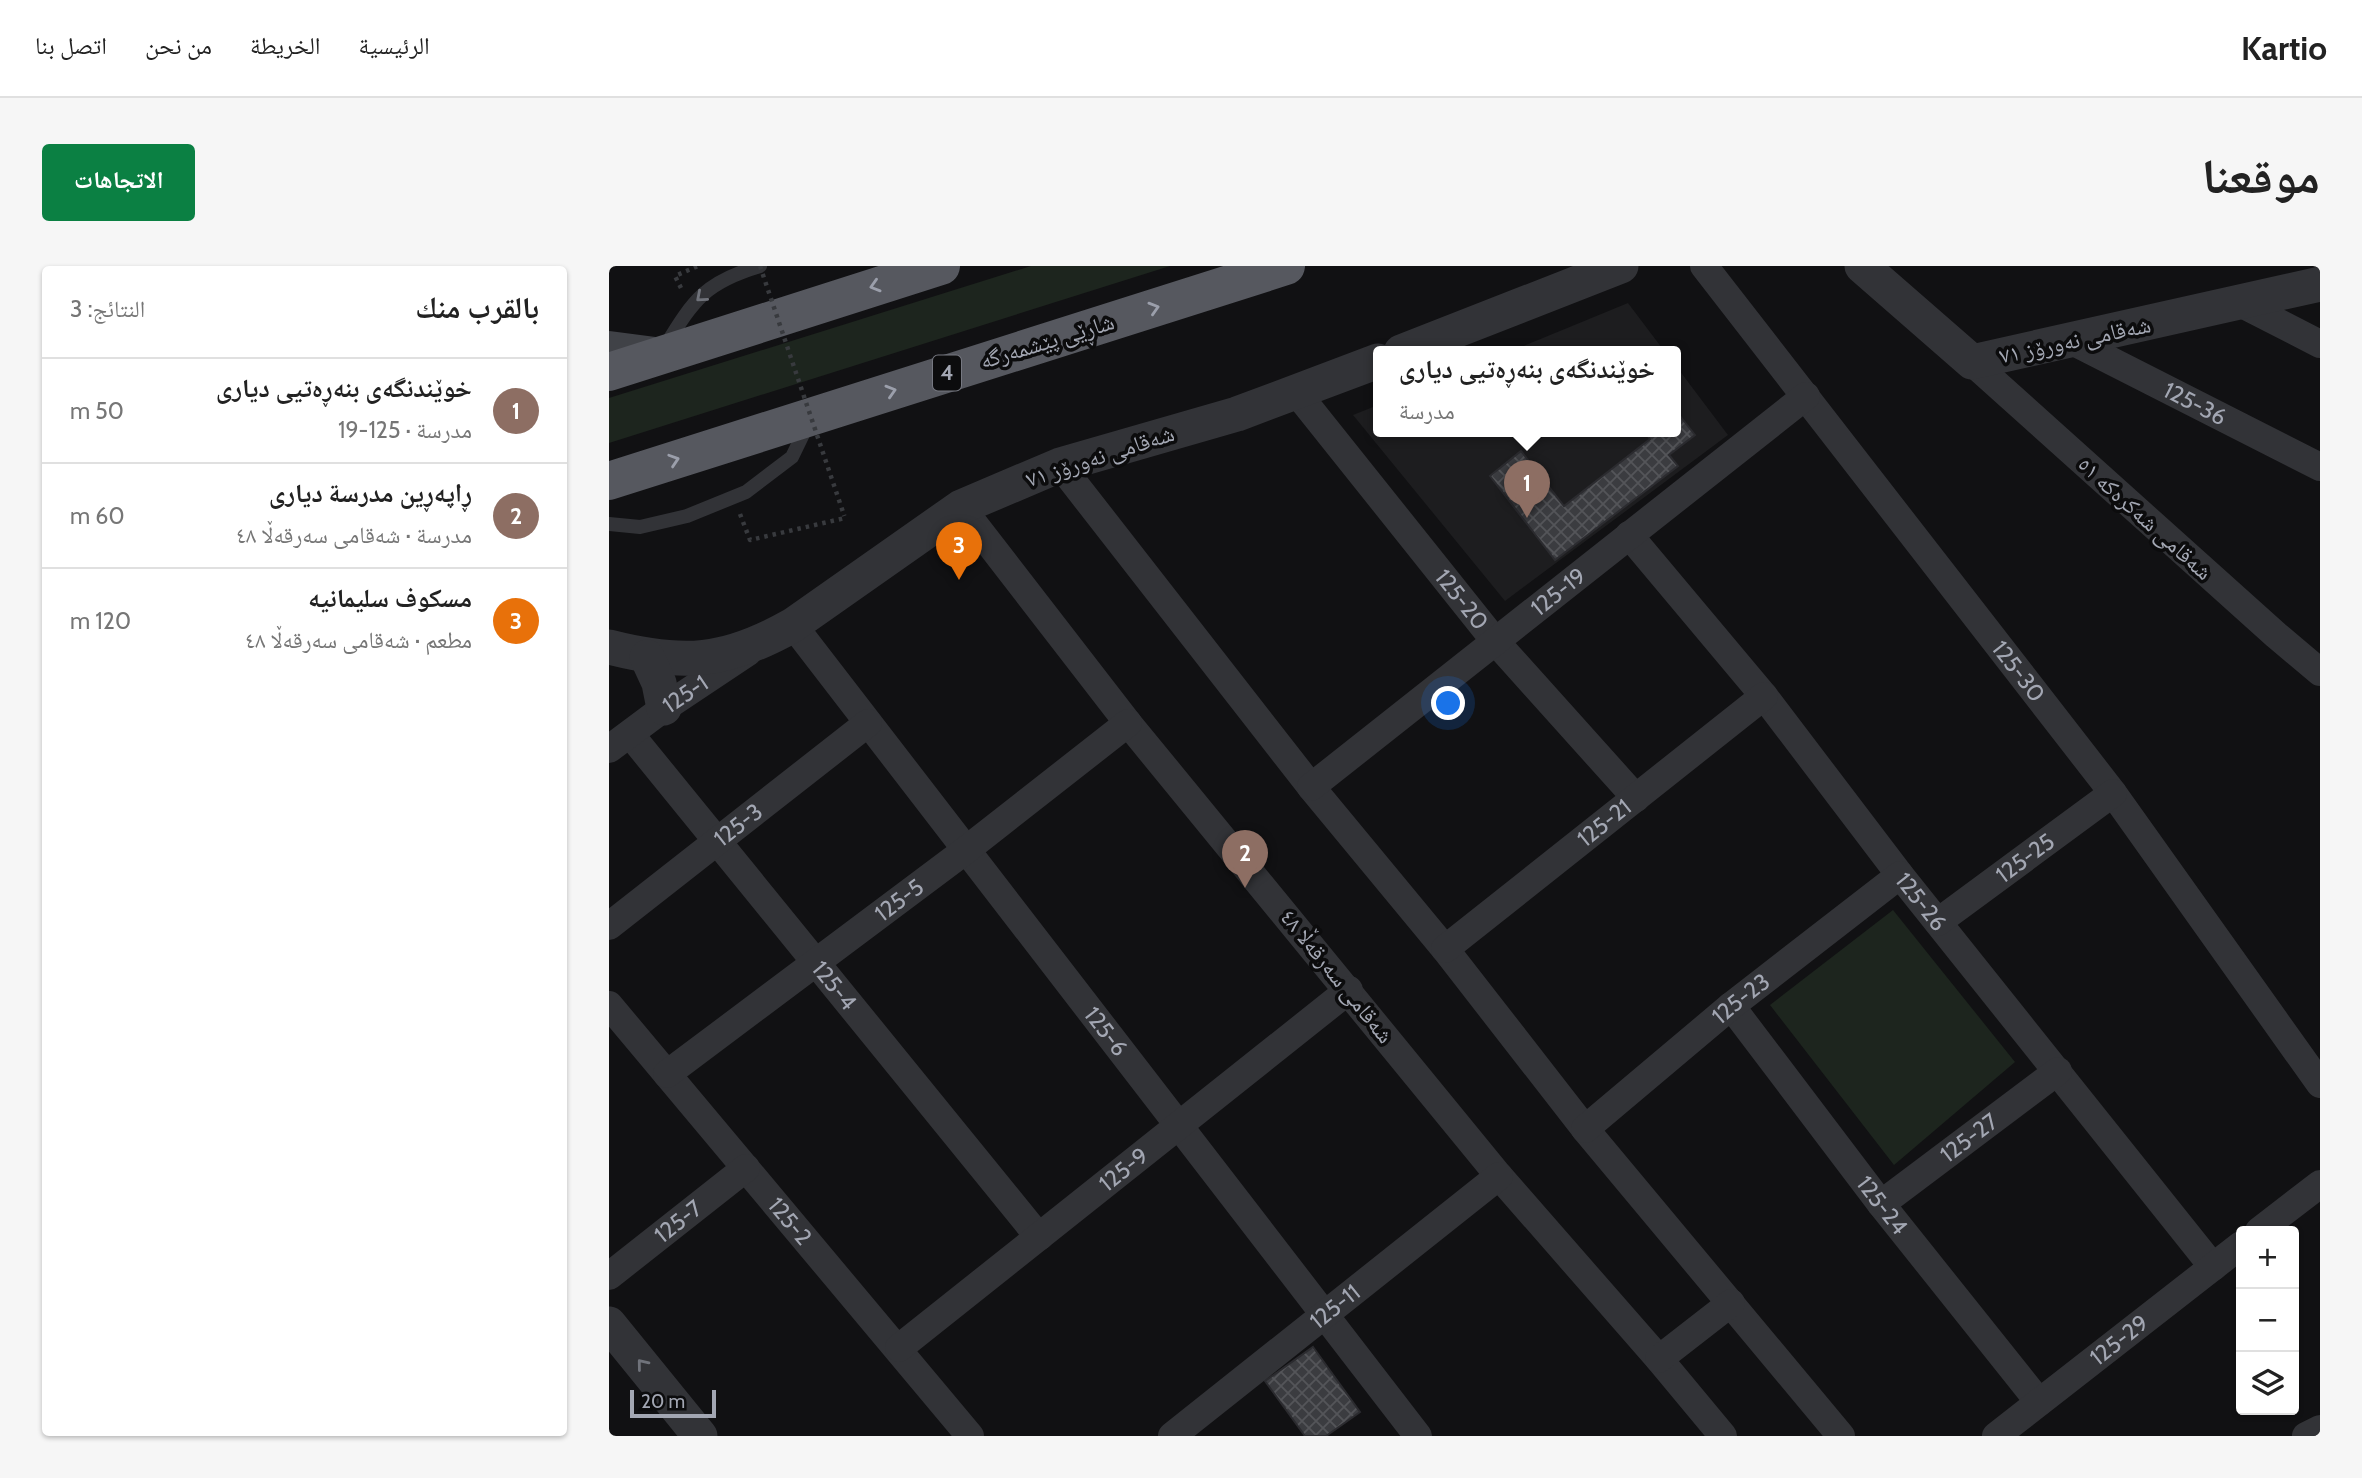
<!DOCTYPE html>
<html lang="ar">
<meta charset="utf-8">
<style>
:root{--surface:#fff;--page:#f6f6f6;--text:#222;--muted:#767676;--line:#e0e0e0;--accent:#0b8043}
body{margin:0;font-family:Cabin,"Noto Naskh Arabic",sans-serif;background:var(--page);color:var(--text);direction:rtl}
.controls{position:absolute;right:21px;bottom:21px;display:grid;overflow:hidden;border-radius:7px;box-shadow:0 2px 5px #0004}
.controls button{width:63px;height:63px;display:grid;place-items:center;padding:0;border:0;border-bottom:2px solid var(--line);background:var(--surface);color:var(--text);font:35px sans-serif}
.scale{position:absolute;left:21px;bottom:18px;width:86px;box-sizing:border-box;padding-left:7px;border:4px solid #a3a7b3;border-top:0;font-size:19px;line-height:24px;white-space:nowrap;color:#a3a7b3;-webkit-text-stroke:5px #0c0c0d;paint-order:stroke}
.you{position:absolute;left:840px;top:438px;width:24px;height:24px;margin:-18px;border:5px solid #fff;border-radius:50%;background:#1a73e8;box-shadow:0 0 0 10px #1a73e833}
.badge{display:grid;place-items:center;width:46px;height:46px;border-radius:50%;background:var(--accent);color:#fff;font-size:23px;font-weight:700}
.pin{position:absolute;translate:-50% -58px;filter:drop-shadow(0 2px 4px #0008)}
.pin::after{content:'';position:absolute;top:37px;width:24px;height:21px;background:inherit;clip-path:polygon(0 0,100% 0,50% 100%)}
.popup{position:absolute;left:764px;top:80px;width:308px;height:91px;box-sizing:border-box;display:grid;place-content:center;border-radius:7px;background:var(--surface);filter:drop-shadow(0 2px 5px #0005);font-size:23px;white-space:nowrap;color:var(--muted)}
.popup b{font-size:26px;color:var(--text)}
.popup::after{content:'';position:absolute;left:50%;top:100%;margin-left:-14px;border:14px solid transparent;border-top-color:var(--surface)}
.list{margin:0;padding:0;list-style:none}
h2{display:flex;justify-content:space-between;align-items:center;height:91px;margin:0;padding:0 28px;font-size:30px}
h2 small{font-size:23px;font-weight:400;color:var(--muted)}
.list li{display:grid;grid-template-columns:46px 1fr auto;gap:21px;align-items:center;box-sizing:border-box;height:105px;padding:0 28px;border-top:2px solid var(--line)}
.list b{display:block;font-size:26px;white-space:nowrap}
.list p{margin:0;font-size:23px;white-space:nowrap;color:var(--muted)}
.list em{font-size:23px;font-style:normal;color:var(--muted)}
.icon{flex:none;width:38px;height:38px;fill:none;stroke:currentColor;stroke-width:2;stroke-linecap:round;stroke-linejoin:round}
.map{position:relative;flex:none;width:1711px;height:1170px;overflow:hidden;direction:ltr;border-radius:7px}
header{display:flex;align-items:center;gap:42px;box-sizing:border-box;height:98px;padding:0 35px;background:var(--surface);border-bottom:2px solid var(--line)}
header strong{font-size:33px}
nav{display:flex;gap:38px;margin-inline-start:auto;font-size:24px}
.intro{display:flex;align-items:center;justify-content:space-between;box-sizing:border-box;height:168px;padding:0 42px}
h1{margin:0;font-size:49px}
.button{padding:18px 32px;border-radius:7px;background:var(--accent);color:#fff;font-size:24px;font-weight:700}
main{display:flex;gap:42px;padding:0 42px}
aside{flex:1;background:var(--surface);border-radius:7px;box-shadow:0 2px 5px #0004}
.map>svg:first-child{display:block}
.built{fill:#1d1d1f}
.green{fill:#1d251e}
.building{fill:url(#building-cross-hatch);stroke:#2b2b2f;stroke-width:2}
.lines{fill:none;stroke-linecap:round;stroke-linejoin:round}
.path{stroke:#383a3e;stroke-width:4.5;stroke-dasharray:3.5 5;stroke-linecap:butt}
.service{stroke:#323337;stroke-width:14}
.minor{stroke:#323337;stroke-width:28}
.tertiary{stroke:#323337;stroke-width:35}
.secondary{stroke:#404247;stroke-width:38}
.trunk{stroke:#56585f;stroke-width:38}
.path-bridge{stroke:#383a3e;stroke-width:4.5;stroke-dasharray:3.5 5;stroke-linecap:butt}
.oneway{stroke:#9b9fab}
.oneway2{stroke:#70737b}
.labels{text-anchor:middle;stroke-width:7;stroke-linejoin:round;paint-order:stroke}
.shield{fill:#0c0c0d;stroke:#767881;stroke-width:2}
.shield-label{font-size:21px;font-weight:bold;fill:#a3a7b3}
.street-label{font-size:23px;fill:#a3a7b3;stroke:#0c0c0d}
</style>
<header>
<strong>Kartio</strong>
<nav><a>الرئيسية</a><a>الخريطة</a><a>من نحن</a><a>اتصل بنا</a></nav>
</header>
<div class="intro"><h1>موقعنا</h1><a class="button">الاتجاهات</a></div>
<main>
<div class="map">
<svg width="1711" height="1170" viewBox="0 0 1711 1170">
<defs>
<pattern id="building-cross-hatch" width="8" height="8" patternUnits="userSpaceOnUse" patternTransform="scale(1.75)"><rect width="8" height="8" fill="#3b3c40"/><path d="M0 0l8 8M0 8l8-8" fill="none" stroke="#545559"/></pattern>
</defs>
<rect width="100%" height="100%" fill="#111113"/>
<g class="built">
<polygon points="1019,37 1056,86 900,86"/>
<polygon points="1067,100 1119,169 896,335 744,149 769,139 769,166 1067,166"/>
</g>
<g class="green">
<polygon points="422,0 561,0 0,177 0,132"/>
<polygon points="1284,644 1406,796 1285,899 1161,739"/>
</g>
<g class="building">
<polygon points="1067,145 1086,169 1060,189 1069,200 946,294 881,210 912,185 955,240 1041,173 1036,166 1067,166"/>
<polygon points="704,1081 751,1146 717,1170 696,1170 656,1115"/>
</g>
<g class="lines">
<g class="path">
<polyline points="72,22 66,10 89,0"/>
<polyline points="131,248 141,274 236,252 235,249"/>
</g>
<g class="service">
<path d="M57,79C85,33 97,16 151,0"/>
<polyline points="0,258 31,261 78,250 137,226 183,191 198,160"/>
</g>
<g class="minor">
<path id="s1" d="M1095,0L1504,527L1711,818"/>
<polyline points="1631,37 1711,78"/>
<path id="s2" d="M1463,75L1711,201"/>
<polyline points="1363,96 1667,369 1711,406"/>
<path id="s3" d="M688,127L886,375L1027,532"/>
<polyline points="451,199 702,521 836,683 976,863 1232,1170"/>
<polyline points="352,241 519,457 890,910 1050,1093 1114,1170"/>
<path id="s4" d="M1020,269L1155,430L1291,609L1604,1001"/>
<path id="s5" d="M184,359L809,1170"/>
<path id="s6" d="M21,468L430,971"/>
<path id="s7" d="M0,483L55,442L139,386"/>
<path id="s8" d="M702,521L1197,130"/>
<path id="s9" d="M1329,656L1504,527"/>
<path id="s10" d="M0,660L259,457"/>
<path id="s11" d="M836,683L1155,430"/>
<path id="s12" d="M0,739L361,1170"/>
<path id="s13" d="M1122,740L1272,938L1430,1136"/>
<path id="s14" d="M58,808L357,584L519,457"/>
<path id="s15" d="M976,863L1122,740L1291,609"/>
<path id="s16" d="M1272,938L1449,805"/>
<polyline points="1650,965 1711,918"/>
<path id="s17" d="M0,1010L137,902"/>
<path id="s18" d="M290,1082L740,724"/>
<polyline points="1050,1093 1122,1037"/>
<path id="s19" d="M563,1170L890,910"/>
<path id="s20" d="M1387,1170L1632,979"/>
<polyline points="1697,1170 1711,1163"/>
</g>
<g class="tertiary">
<polyline points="1253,0 1363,96 1711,18"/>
<polyline points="792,86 1012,0"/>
<path d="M0,381C74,400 117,397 184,359L352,241L451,199L628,148L769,95"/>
<polyline points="38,391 50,417 55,442"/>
<polyline points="0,1058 91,1170"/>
</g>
<polyline class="secondary" points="0,84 46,90"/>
<g class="trunk">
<polyline points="0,106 332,0"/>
<polyline points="0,215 677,0"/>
</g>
<polyline class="path-bridge" points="151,0 235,249"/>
</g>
<defs><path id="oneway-chevron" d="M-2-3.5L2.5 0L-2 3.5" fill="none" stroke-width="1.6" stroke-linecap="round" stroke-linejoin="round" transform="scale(1.75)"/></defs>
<g class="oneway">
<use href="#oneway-chevron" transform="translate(266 20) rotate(163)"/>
<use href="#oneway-chevron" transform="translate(545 42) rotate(-17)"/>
<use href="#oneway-chevron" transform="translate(282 125) rotate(-17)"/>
<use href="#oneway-chevron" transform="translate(65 194) rotate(-18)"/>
</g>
<g class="oneway2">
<use href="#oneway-chevron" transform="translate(92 31) rotate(139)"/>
<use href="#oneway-chevron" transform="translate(33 1098) rotate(-129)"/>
</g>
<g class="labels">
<rect class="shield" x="324" y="89.5" width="28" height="35" rx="5"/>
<g class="shield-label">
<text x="338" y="114">4</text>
</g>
<g class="street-label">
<text transform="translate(1466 74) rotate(-12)" y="8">شەقامی نەورۆز ٧١</text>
<text transform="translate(438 75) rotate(-17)" y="8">شاڕێی پێشمەرگە</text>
<text dy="8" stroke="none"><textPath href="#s2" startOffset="138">125-36</textPath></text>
<text transform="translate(491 190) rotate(-18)" y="8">شەقامی نەورۆز ٧١</text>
<text transform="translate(1536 252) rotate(42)" y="8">شەقامی شەکرەکە ٥١</text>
<text dy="8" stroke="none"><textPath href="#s8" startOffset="315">125-19</textPath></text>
<text dy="8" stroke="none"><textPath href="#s3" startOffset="264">125-20</textPath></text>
<text dy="8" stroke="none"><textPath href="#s1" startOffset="513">125-30</textPath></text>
<text dy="8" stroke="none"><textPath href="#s7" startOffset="94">125-1</textPath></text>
<text dy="8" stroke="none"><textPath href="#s11" startOffset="203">125-21</textPath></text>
<text dy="8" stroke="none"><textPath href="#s10" startOffset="164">125-3</textPath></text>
<text dy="8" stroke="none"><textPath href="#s9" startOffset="108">125-25</textPath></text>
<text dy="8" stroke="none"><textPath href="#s14" startOffset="290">125-5</textPath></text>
<text dy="8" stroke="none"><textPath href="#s4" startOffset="469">125-26</textPath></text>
<text transform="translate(728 710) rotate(51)" y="8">شەقامی سەرقەڵا ٤٨</text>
<text dy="8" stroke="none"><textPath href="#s6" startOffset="324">125-4</textPath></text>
<text dy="8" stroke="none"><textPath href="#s15" startOffset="203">125-23</textPath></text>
<text dy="8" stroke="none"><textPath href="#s5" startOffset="513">125-6</textPath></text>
<text dy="8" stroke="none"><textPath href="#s16" startOffset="110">125-27</textPath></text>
<text dy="8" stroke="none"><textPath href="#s18" startOffset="287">125-9</textPath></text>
<text dy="8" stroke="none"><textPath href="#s13" startOffset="250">125-24</textPath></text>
<text dy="8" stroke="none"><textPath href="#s12" startOffset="282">125-2</textPath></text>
<text dy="8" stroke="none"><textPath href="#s17" startOffset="88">125-7</textPath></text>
<text dy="8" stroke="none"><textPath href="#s19" startOffset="208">125-11</textPath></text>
<text dy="8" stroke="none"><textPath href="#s20" startOffset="156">125-29</textPath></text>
</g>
</g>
</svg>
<div class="controls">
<button>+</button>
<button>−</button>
<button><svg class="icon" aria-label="layers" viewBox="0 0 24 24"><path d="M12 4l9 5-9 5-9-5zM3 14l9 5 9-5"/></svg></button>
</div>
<div class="scale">20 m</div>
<div class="you"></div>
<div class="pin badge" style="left:918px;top:252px;background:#8d6e63">1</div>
<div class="popup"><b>خوێندنگەی بنەڕەتیی دیاری</b>مدرسة</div>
<div class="pin badge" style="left:636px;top:622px;background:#8d6e63">2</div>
<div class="pin badge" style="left:350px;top:314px;background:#e8710a">3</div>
</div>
<aside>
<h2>بالقرب منك<small>النتائج: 3</small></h2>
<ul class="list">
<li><span class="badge" style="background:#8d6e63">1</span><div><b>خوێندنگەی بنەڕەتیی دیاری</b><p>مدرسة · 125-19</p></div><em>50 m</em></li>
<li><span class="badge" style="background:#8d6e63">2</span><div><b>ڕاپەڕین مدرسة ديارى</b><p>مدرسة · شەقامی سەرقەڵا ٤٨</p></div><em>60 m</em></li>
<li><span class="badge" style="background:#e8710a">3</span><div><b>مسكوف سليمانيه</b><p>مطعم · شەقامی سەرقەڵا ٤٨</p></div><em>120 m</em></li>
</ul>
</aside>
</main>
